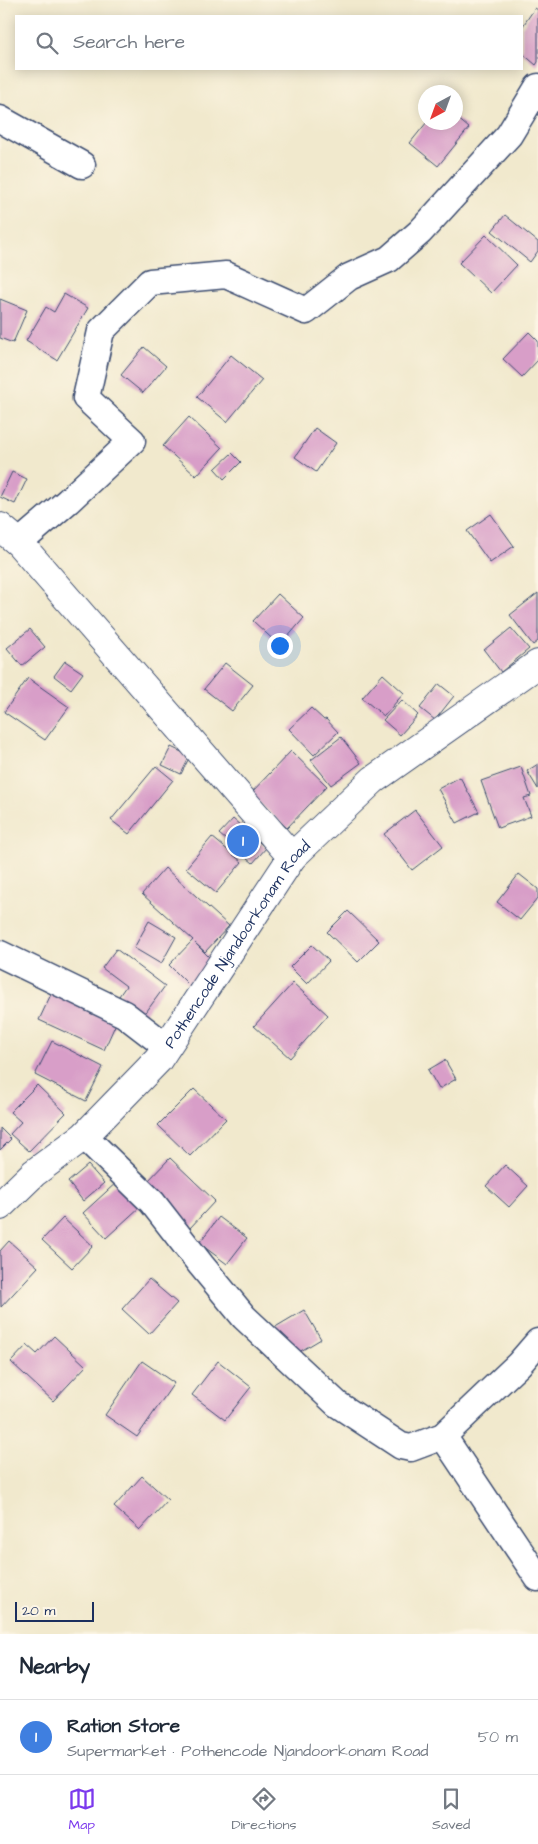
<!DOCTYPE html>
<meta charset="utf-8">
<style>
:root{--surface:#fff;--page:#f2f2f3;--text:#1f2937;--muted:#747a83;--line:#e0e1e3;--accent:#7c3aed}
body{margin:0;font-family:"Architects Daughter",sans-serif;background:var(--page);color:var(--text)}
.compass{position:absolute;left:418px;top:85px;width:45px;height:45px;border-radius:50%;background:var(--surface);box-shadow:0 2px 12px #0003;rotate:221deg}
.scale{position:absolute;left:15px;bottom:12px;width:79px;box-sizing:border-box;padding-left:5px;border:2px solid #1b2f5e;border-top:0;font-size:14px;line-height:18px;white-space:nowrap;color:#1b2f5e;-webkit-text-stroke:4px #fcf5e5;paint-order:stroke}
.you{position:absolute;left:279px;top:645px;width:18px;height:18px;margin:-12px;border:4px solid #fff;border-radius:50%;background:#1a73e8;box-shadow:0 0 0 8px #1a73e833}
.badge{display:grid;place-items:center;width:32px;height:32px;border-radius:50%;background:var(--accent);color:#fff;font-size:16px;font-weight:700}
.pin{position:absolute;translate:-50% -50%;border:2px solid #fff;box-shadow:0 1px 5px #0006}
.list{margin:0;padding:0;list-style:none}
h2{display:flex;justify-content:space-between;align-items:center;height:65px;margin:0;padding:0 20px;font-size:21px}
h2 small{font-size:16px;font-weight:400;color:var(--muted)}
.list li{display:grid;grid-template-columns:32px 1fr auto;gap:15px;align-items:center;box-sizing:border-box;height:75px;padding:0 20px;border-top:1px solid var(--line)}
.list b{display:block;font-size:19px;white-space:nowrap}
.list p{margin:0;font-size:16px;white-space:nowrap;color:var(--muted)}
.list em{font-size:16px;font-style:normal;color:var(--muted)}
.icon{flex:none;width:28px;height:28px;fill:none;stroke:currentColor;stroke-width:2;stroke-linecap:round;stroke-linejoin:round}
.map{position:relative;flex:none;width:538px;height:1634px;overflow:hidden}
.search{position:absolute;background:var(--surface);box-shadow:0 2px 12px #0003;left:15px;right:15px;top:15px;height:55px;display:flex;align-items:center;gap:12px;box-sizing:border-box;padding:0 18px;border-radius:0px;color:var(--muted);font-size:19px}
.sheet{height:140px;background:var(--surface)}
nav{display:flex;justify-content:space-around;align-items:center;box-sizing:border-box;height:70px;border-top:1px solid var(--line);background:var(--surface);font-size:14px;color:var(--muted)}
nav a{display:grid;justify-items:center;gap:2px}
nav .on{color:var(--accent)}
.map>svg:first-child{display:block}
.building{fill:#d89ec8}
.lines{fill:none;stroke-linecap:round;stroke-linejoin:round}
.minor-casing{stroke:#3b4b6f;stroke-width:29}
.tertiary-casing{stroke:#3b4b6f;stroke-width:30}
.secondary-casing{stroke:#3b4b6f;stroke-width:30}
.minor{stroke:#fff;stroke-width:26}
.tertiary{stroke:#fff;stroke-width:28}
.secondary{stroke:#fff;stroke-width:28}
.labels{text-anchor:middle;stroke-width:4;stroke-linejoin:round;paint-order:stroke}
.street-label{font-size:16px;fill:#1b2f5e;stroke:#fcf5e5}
</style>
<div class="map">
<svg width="538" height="1634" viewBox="0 0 538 1634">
<rect width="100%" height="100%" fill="#fcf5e5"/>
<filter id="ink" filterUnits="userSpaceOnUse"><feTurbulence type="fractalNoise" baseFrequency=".02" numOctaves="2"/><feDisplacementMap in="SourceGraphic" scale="10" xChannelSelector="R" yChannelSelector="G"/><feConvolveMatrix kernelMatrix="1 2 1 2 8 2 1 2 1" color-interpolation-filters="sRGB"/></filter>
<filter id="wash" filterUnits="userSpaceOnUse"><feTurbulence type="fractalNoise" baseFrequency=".0096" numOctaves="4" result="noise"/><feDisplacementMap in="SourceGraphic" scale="20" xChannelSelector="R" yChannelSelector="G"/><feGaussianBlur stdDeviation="1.12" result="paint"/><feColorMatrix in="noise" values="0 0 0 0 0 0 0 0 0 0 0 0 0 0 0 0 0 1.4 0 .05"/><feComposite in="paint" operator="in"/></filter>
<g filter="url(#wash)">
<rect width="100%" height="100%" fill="#f1e9cd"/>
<g id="blocks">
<g class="building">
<polygon points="535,8 538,10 538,62 536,65 522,53 522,27"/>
<polygon points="456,117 469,128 438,166 410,143 427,122 456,122"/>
<polygon points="505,215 538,242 538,251 530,262 492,231"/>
<polygon points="486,235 517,265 491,293 459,263"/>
<polygon points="64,294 88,308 57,360 26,341 46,307 54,312"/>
<polygon points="0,299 27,310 13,343 0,338"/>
<polygon points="529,332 538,341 538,360 522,377 503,359"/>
<polygon points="144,347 166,366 143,393 121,375"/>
<polygon points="231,355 262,380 227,422 197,397"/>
<polygon points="189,417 222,448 196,476 163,446"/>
<polygon points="315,428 336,443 316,472 295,457"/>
<polygon points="232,453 241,462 224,479 215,469"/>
<polygon points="12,472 27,479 15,504 0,497"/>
<polygon points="491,514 514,546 490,563 467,531"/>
<polygon points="538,593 538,641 533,645 510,615"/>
<polygon points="278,594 304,618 280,646 253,621"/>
<polygon points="511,628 529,649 501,672 484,650"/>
<polygon points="30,629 45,647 22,666 7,648"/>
<polygon points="65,661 83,673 71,689 54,676"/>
<polygon points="225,663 253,685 232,711 204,689"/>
<polygon points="383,674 404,693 384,716 362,698"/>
<polygon points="28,678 69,707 45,740 4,712"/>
<polygon points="439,684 454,696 435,720 420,708"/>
<polygon points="402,700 418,715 400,735 383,720"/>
<polygon points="311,708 324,720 326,719 338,732 314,755 289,729"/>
<polygon points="341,737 361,763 331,785 311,760"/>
<polygon points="171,747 190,756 181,774 162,765"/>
<polygon points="291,751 327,786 287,828 250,794"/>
<polygon points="538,764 538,789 527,771"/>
<polygon points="156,766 173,780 129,834 111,820"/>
<polygon points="521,767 531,796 524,798 531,816 498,828 481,781"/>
<polygon points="460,777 479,812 457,823 438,789"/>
<polygon points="415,810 443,846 412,870 384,834"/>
<polygon points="233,819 266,848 253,863 219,834"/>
<polygon points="212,837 242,862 216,893 186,868"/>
<polygon points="165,868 229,926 205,952 195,943 214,962 190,986 169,965 193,940 142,894"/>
<polygon points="519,874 538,889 538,898 520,920 497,902"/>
<polygon points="348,911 379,941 358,962 327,932"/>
<polygon points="149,921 176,937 161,964 134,948"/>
<polygon points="312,945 329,961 307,984 290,967"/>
<polygon points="116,949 165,986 144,1015 119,996 126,986 102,968"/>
<polygon points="293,983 328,1015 290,1058 254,1026"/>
<polygon points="53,990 117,1021 104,1050 39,1020"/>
<polygon points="52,1041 103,1067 86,1101 35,1075"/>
<polygon points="445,1060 456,1079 439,1089 428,1070"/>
<polygon points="37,1085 66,1113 29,1151 10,1134 21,1122 10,1112"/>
<polygon points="194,1089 226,1119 190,1156 158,1125"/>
<polygon points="0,1128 11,1139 0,1150"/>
<polygon points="170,1158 215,1201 190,1228 145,1184"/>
<polygon points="88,1165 104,1183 83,1201 68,1182"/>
<polygon points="505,1165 528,1186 509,1207 486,1186"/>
<polygon points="118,1181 141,1206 106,1238 83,1213"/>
<polygon points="219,1217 247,1238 227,1264 199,1243"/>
<polygon points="63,1218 93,1246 72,1268 42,1240"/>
<polygon points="9,1241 38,1267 1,1307 0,1251"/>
<polygon points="149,1279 177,1303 149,1334 122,1309"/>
<polygon points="304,1310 321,1339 289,1358 272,1329"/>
<polygon points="54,1336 86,1366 53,1401 11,1362 27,1345 37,1354"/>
<polygon points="142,1361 174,1383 137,1437 105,1415"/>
<polygon points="218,1361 251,1387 225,1420 192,1395"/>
<polygon points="142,1476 168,1500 140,1530 114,1507"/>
</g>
</g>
</g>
<g filter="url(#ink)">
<use href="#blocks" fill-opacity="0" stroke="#3b4b6f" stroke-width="1"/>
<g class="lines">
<g class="minor-casing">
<g id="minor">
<polyline points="0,119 82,165"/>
<polyline points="19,543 68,501 132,441 86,398 101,331 150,282 226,275 306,311 349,277 389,259 420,232 509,135 538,87"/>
<polyline points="0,954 124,1014 167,1047"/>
<polyline points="84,1136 152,1202 201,1265 244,1317 337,1404 401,1446 411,1448 443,1436 519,1364 538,1342"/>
<polyline points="443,1436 538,1578"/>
</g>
</g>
<g class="tertiary-casing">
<polyline id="tertiary" points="0,527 19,543 292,857"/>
</g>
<g class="secondary-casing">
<g id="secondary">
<path id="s1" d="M0,1206L34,1173L84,1136L158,1060L292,857L373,780L538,664"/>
</g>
</g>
<use href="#minor" class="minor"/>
<use href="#tertiary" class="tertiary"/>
<use href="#secondary" class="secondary"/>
</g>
</g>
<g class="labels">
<g class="street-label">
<text dy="6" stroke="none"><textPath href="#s1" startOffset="356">Pothencode Njandoorkonam Road</textPath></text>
</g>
</g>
</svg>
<svg class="compass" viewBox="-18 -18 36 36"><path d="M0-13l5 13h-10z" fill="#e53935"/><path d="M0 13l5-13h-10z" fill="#747a83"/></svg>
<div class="scale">20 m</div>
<div class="you"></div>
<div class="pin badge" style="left:243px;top:841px;background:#3f7fe0">1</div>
<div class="search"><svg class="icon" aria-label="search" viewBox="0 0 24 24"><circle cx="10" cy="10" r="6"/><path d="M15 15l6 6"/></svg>Search here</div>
</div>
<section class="sheet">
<h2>Nearby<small></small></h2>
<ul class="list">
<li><span class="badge" style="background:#3f7fe0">1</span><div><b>Ration Store</b><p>Supermarket · Pothencode Njandoorkonam Road</p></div><em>50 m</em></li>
</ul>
</section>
<nav>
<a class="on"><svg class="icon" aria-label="map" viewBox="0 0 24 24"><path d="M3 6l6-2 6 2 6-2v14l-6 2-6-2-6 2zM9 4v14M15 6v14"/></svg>Map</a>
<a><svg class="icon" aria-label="directions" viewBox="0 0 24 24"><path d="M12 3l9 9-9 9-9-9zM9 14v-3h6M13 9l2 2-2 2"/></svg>Directions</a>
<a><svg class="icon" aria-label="saved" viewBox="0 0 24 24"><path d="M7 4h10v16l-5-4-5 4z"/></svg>Saved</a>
</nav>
